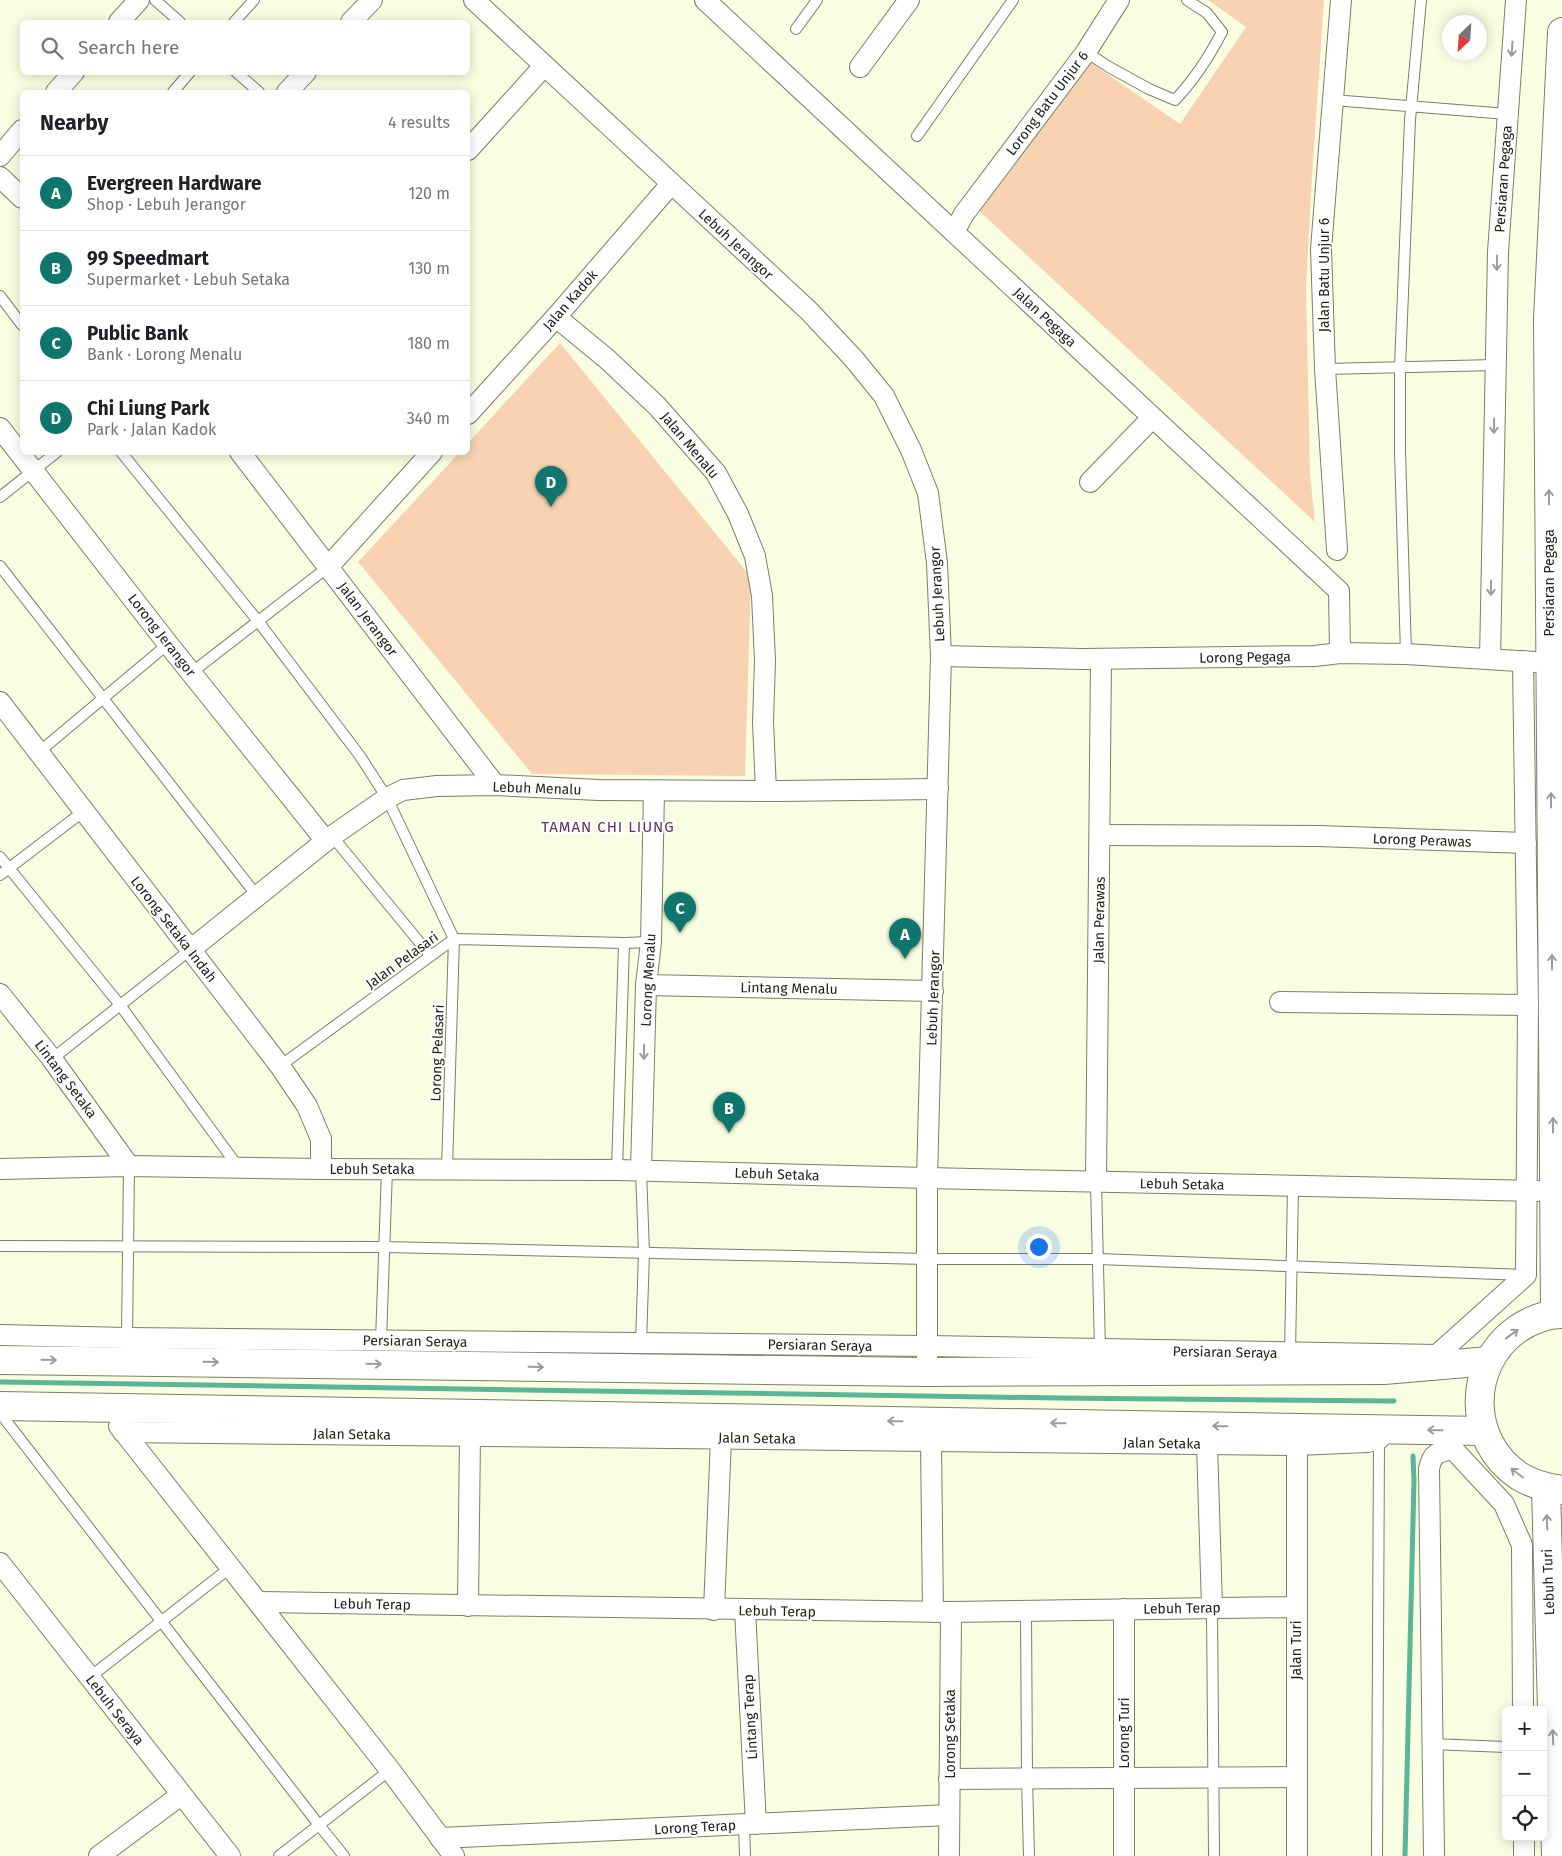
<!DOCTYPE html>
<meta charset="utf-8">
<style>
:root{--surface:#fff;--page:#f6f6f6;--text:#202124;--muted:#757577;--line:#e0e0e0;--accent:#0f766e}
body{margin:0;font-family:"Fira Sans",sans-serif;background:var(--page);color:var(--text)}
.controls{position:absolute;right:15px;bottom:15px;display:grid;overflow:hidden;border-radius:8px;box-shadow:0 2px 12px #0003}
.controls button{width:45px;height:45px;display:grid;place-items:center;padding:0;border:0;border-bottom:1px solid var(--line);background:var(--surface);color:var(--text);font:25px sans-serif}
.compass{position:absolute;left:1442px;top:15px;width:45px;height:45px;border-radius:50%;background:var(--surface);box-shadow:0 2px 12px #0003;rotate:205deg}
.you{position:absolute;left:1038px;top:1246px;width:18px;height:18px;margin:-12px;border:4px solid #fff;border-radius:50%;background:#1a73e8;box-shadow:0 0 0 8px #1a73e833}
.badge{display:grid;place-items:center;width:32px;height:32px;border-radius:50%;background:var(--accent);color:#fff;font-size:16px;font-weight:700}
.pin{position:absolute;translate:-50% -41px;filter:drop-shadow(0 1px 2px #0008)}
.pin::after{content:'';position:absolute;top:26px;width:18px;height:15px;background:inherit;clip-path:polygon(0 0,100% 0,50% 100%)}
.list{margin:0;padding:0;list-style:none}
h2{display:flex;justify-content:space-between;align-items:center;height:65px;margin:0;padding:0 20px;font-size:21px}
h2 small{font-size:16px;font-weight:400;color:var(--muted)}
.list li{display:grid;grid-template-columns:32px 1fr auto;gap:15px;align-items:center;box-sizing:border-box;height:75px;padding:0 20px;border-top:1px solid var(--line)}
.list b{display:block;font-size:19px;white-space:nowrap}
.list p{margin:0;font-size:16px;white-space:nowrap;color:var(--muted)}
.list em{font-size:16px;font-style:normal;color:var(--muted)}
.icon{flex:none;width:28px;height:28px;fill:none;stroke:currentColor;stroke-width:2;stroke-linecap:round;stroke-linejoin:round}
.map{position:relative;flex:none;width:1562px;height:1856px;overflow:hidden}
.search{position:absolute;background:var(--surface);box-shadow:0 2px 12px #0003;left:20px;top:20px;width:450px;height:55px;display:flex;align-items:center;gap:12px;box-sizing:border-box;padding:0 18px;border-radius:8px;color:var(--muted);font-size:19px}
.panel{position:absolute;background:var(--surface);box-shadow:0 2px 12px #0003;left:20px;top:90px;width:450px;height:365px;border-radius:8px}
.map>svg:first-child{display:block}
.green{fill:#f9d2b3}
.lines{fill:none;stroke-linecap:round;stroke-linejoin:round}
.stream{stroke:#5bb699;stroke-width:5}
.lane-casing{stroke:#7b7f66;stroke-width:12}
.street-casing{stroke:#7b7f66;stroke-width:22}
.secondary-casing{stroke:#7b7f66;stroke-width:30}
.primary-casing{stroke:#7b7f66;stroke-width:30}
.lane{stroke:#fff;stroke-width:10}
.street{stroke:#fff;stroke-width:20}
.secondary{stroke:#fff;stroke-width:28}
.primary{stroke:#fff;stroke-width:28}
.oneway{stroke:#9c9c98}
.labels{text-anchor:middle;stroke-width:4;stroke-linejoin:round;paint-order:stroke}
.street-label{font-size:14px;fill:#22241a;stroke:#fff}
.neighbourhood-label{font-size:15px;letter-spacing:1px;fill:#682e58;stroke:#fff}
</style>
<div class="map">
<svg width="1562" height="1856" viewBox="0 0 1562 1856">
<rect width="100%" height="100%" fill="#f9fee2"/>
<g class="green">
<polygon points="1208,0 1324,0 1312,176 1306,287 1310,474 1315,522 977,209 1087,60 1180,124 1246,27"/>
<polygon points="560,343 751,577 745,776 532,774 358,562 459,453 468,452 468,443"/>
</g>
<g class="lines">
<g class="stream">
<polyline points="0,1382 1058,1398 1394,1401"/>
<polyline points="1405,1856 1414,1480 1413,1456"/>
</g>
<g class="lane-casing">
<g id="lane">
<polyline points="155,0 180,22"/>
<polyline points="234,22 254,0"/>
<polyline points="796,29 817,0"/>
<path d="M1086,52L1109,67L1149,89L1175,100C1195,79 1209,57 1222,32L1207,13L1187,0"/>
<polyline points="236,72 259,92"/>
<polyline points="173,92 190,72"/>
<polyline points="1333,100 1507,114"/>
<polyline points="917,136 1013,0"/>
<polyline points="0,296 22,325"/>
<polyline points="1325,369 1495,365"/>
<polyline points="121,452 258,621 360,756 387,798 454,939 447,1169"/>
<polyline points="0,497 57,452"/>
<polyline points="0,566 257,896"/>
<polyline points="1406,654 1400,451 1400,367 1410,120 1421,0"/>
<polyline points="191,673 328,567"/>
<polyline points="39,752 168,644"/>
<polyline points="332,836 430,955"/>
<polyline points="0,857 120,1005 239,1168"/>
<polyline points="0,875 84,811"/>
<polyline points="52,1059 190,950"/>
<polyline points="280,1066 454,939 624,943 651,942"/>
<polyline points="617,1170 624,943"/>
<polyline points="641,1170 644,1253 641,1343"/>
<polyline points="1096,1182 1100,1349"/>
<polyline points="0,1246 384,1247 927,1259 1098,1259 1525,1275"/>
<polyline points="127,1338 129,1166"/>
<polyline points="381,1341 387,1169"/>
<polyline points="1290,1354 1293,1187"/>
<polyline points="0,1413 319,1825 390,1770"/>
<polyline points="1212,1607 1214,1856"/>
<polyline points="1026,1611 1027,1779 1029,1856"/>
<polyline points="90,1677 231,1567"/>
<polyline points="1431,1744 1506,1747"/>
<polyline points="744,1825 745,1856"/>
<polyline points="279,1856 319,1825 344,1856"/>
<polyline points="1377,1856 1379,1439"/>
</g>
</g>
<g class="street-casing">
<g id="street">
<polyline points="474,0 809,311 854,359 884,396 911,450 928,493 937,563 941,656 927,1178 927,1358"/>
<polyline points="705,0 1339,591 1340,653"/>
<polyline points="119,22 139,0"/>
<polyline points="351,22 372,0"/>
<polyline points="860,67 909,0"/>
<polyline points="56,92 74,72"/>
<polyline points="287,92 306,72"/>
<polyline points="468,150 544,66"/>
<polyline points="0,156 22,130"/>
<polyline points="0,177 22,198"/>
<polyline points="954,232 964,214 1086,52 1119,0"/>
<polyline points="556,317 607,359 657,406 716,473 738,514 755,556 762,596 765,661 763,722 766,791"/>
<polyline points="468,414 556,317 671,184"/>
<polyline points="0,428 168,644 326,841"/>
<polyline points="240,452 495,785"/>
<polyline points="1090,482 1152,418"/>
<polyline points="1337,550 1325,369 1321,249 1341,0"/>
<polyline points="328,567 432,452"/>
<polyline points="941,656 1082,659 1315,656 1340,653 1406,654 1535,662"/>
<polyline points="1490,659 1498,252 1516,0"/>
<polyline points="0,702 280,1066 307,1106 321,1139 321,1169"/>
<polyline points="1100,835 1318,836 1526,843"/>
<polyline points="190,950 332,836 387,798 403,790 437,786 495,785 599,790 779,791 938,789"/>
<polyline points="646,985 933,991"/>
<polyline points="0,994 52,1059 129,1166"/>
<polyline points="1280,1002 1528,1005"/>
<polyline points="0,1169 129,1166 321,1169 617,1170 927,1178 1538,1191"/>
<polyline points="641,1170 646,985 651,942 654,791"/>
<polyline points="1096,1182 1101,659"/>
<polyline points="0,1335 127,1338 927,1346 1437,1355 1526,1275 1528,1005 1523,661"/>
<polyline points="119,1426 390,1770 454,1856"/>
<polyline points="123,1432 1297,1445 1368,1442 1379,1439 1381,1436"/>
<polyline points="931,1441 933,1612"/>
<polyline points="1207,1444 1212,1607"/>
<polyline points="0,1563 230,1856"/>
<polyline points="259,1602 951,1612 1296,1607"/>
<polyline points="468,1606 470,1436"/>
<polyline points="1124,1609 1124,1856"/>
<polyline points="714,1610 721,1438"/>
<polyline points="745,1610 756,1824"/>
<polyline points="949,1779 1296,1777"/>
<polyline points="1524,1837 1524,1856"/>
<polyline points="440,1838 949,1815"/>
<polyline points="99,1856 181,1795"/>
<polyline points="949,1856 951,1612"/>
<polyline points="1297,1856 1297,1445"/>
<path d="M1434,1856L1429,1469C1432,1453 1438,1452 1453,1449L1504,1504L1522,1545L1523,1710"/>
</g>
</g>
<g class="secondary-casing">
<g id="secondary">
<polyline points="0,1360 926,1372 1384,1370 1489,1361"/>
<polyline points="0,1406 1484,1431"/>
</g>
</g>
<g class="primary-casing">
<g id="primary">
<polyline points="1555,1314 1548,319 1562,32"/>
<path d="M1562,1314C1546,1314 1529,1321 1516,1330C1467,1366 1467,1441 1519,1476C1532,1484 1547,1488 1562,1490"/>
<polyline points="1546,1488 1556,1856"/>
</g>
</g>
<use href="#lane" class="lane"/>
<use href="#street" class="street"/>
<use href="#secondary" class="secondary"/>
<use href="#primary" class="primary"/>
</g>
<defs><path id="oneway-shaft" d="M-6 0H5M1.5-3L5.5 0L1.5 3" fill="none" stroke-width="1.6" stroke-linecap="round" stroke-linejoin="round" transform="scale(1.25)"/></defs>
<g class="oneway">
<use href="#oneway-shaft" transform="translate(1512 49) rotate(94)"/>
<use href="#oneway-shaft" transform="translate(1497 263) rotate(91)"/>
<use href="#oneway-shaft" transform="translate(1494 426) rotate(91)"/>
<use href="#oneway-shaft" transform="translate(1549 497) rotate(-90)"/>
<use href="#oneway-shaft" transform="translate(1491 588) rotate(91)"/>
<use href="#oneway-shaft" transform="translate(1551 800) rotate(-90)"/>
<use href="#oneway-shaft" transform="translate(1552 962) rotate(-90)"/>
<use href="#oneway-shaft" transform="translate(644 1052) rotate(91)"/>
<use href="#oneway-shaft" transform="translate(1553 1125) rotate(-90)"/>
<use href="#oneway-shaft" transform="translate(1512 1334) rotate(-36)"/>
<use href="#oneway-shaft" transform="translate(49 1360) rotate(1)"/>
<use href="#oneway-shaft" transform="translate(211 1362) rotate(1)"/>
<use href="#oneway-shaft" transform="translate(374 1364) rotate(1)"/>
<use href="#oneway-shaft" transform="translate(536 1367) rotate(1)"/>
<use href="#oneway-shaft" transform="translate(895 1421) rotate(-179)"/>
<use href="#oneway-shaft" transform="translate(1058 1423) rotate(-179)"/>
<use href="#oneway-shaft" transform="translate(1220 1426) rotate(-179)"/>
<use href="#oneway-shaft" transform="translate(1435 1430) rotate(-179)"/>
<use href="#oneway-shaft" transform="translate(1517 1473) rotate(-143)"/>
<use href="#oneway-shaft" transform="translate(1547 1522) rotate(-92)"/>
<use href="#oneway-shaft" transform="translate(1553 1737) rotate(-92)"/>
</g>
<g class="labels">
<g class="street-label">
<text transform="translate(1047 103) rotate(-53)" y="5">Lorong Batu Unjur 6</text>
<text transform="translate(1503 179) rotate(-86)" y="5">Persiaran Pegaga</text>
<text transform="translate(736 244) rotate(43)" y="5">Lebuh Jerangor</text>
<text transform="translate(1324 275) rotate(-90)" y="5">Jalan Batu Unjur 6</text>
<text transform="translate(570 300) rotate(-49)" y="5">Jalan Kadok</text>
<text transform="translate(1045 317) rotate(43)" y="5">Jalan Pegaga</text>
<text transform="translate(690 445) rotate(50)" y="5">Jalan Menalu</text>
<text transform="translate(1549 583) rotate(-90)" y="5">Persiaran Pegaga</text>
<text transform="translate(937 594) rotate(-93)" y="5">Lebuh Jerangor</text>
<text transform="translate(368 619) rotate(53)" y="5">Jalan Jerangor</text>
<text transform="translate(162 635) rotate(52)" y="5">Lorong Jerangor</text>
<text transform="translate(1245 657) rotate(-1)" y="5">Lorong Pegaga</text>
<text transform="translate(537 788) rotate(2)" y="5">Lebuh Menalu</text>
<text transform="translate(1422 840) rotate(2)" y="5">Lorong Perawas</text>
<text transform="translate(1099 920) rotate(-89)" y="5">Jalan Perawas</text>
<text transform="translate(174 929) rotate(52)" y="5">Lorong Setaka Indah</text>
<text transform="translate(402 960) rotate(-36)" y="5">Jalan Pelasari</text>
<text transform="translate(648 980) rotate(-87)" y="5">Lorong Menalu</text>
<text transform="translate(789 988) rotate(1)" y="5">Lintang Menalu</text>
<text transform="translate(933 998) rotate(-88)" y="5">Lebuh Jerangor</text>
<text transform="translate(437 1053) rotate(-88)" y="5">Lorong Pelasari</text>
<text transform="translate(66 1079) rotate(53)" y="5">Lintang Setaka</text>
<text x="372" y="1174">Lebuh Setaka</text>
<text transform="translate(777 1174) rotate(2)" y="5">Lebuh Setaka</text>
<text transform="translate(1182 1184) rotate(1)" y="5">Lebuh Setaka</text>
<text transform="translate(415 1341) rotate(1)" y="5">Persiaran Seraya</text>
<text transform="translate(820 1345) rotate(1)" y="5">Persiaran Seraya</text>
<text transform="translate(1225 1352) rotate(1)" y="5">Persiaran Seraya</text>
<text transform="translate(352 1434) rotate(1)" y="5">Jalan Setaka</text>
<text transform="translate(757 1438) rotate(1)" y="5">Jalan Setaka</text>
<text transform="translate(1162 1443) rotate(1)" y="5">Jalan Setaka</text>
<text transform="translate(1548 1582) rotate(-92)" y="5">Lebuh Turi</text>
<text transform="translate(372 1604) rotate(1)" y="5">Lebuh Terap</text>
<text transform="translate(1182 1608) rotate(-1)" y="5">Lebuh Terap</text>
<text transform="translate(777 1611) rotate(1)" y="5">Lebuh Terap</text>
<text transform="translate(1296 1650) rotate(-90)" y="5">Jalan Turi</text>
<text transform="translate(115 1710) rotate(52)" y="5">Lebuh Seraya</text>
<text transform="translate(750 1717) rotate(-93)" y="5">Lintang Terap</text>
<text transform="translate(1124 1733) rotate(-90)" y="5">Lorong Turi</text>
<text transform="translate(950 1734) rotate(-90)" y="5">Lorong Setaka</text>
<text transform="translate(695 1827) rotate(-3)" y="5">Lorong Terap</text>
</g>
<g class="neighbourhood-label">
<text x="608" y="832">TAMAN CHI LIUNG</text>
</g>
</g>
</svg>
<div class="controls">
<button>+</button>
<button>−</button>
<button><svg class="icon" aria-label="locate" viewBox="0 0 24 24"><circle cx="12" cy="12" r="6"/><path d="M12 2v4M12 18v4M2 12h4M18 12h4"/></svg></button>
</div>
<svg class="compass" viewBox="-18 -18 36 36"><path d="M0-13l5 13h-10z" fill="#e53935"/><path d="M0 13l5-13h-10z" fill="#757577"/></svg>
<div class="you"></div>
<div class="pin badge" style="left:905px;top:959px">A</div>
<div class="pin badge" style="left:729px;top:1133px">B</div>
<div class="pin badge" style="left:680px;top:933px">C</div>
<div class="pin badge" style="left:551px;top:507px">D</div>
<div class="search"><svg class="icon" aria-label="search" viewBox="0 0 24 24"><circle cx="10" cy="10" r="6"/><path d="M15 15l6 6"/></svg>Search here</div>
<section class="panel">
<h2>Nearby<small>4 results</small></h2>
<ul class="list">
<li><span class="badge">A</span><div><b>Evergreen Hardware</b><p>Shop · Lebuh Jerangor</p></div><em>120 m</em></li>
<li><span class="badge">B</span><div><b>99 Speedmart</b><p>Supermarket · Lebuh Setaka</p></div><em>130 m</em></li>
<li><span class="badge">C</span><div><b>Public Bank</b><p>Bank · Lorong Menalu</p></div><em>180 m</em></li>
<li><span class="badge">D</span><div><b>Chi Liung Park</b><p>Park · Jalan Kadok</p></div><em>340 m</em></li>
</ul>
</section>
</div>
